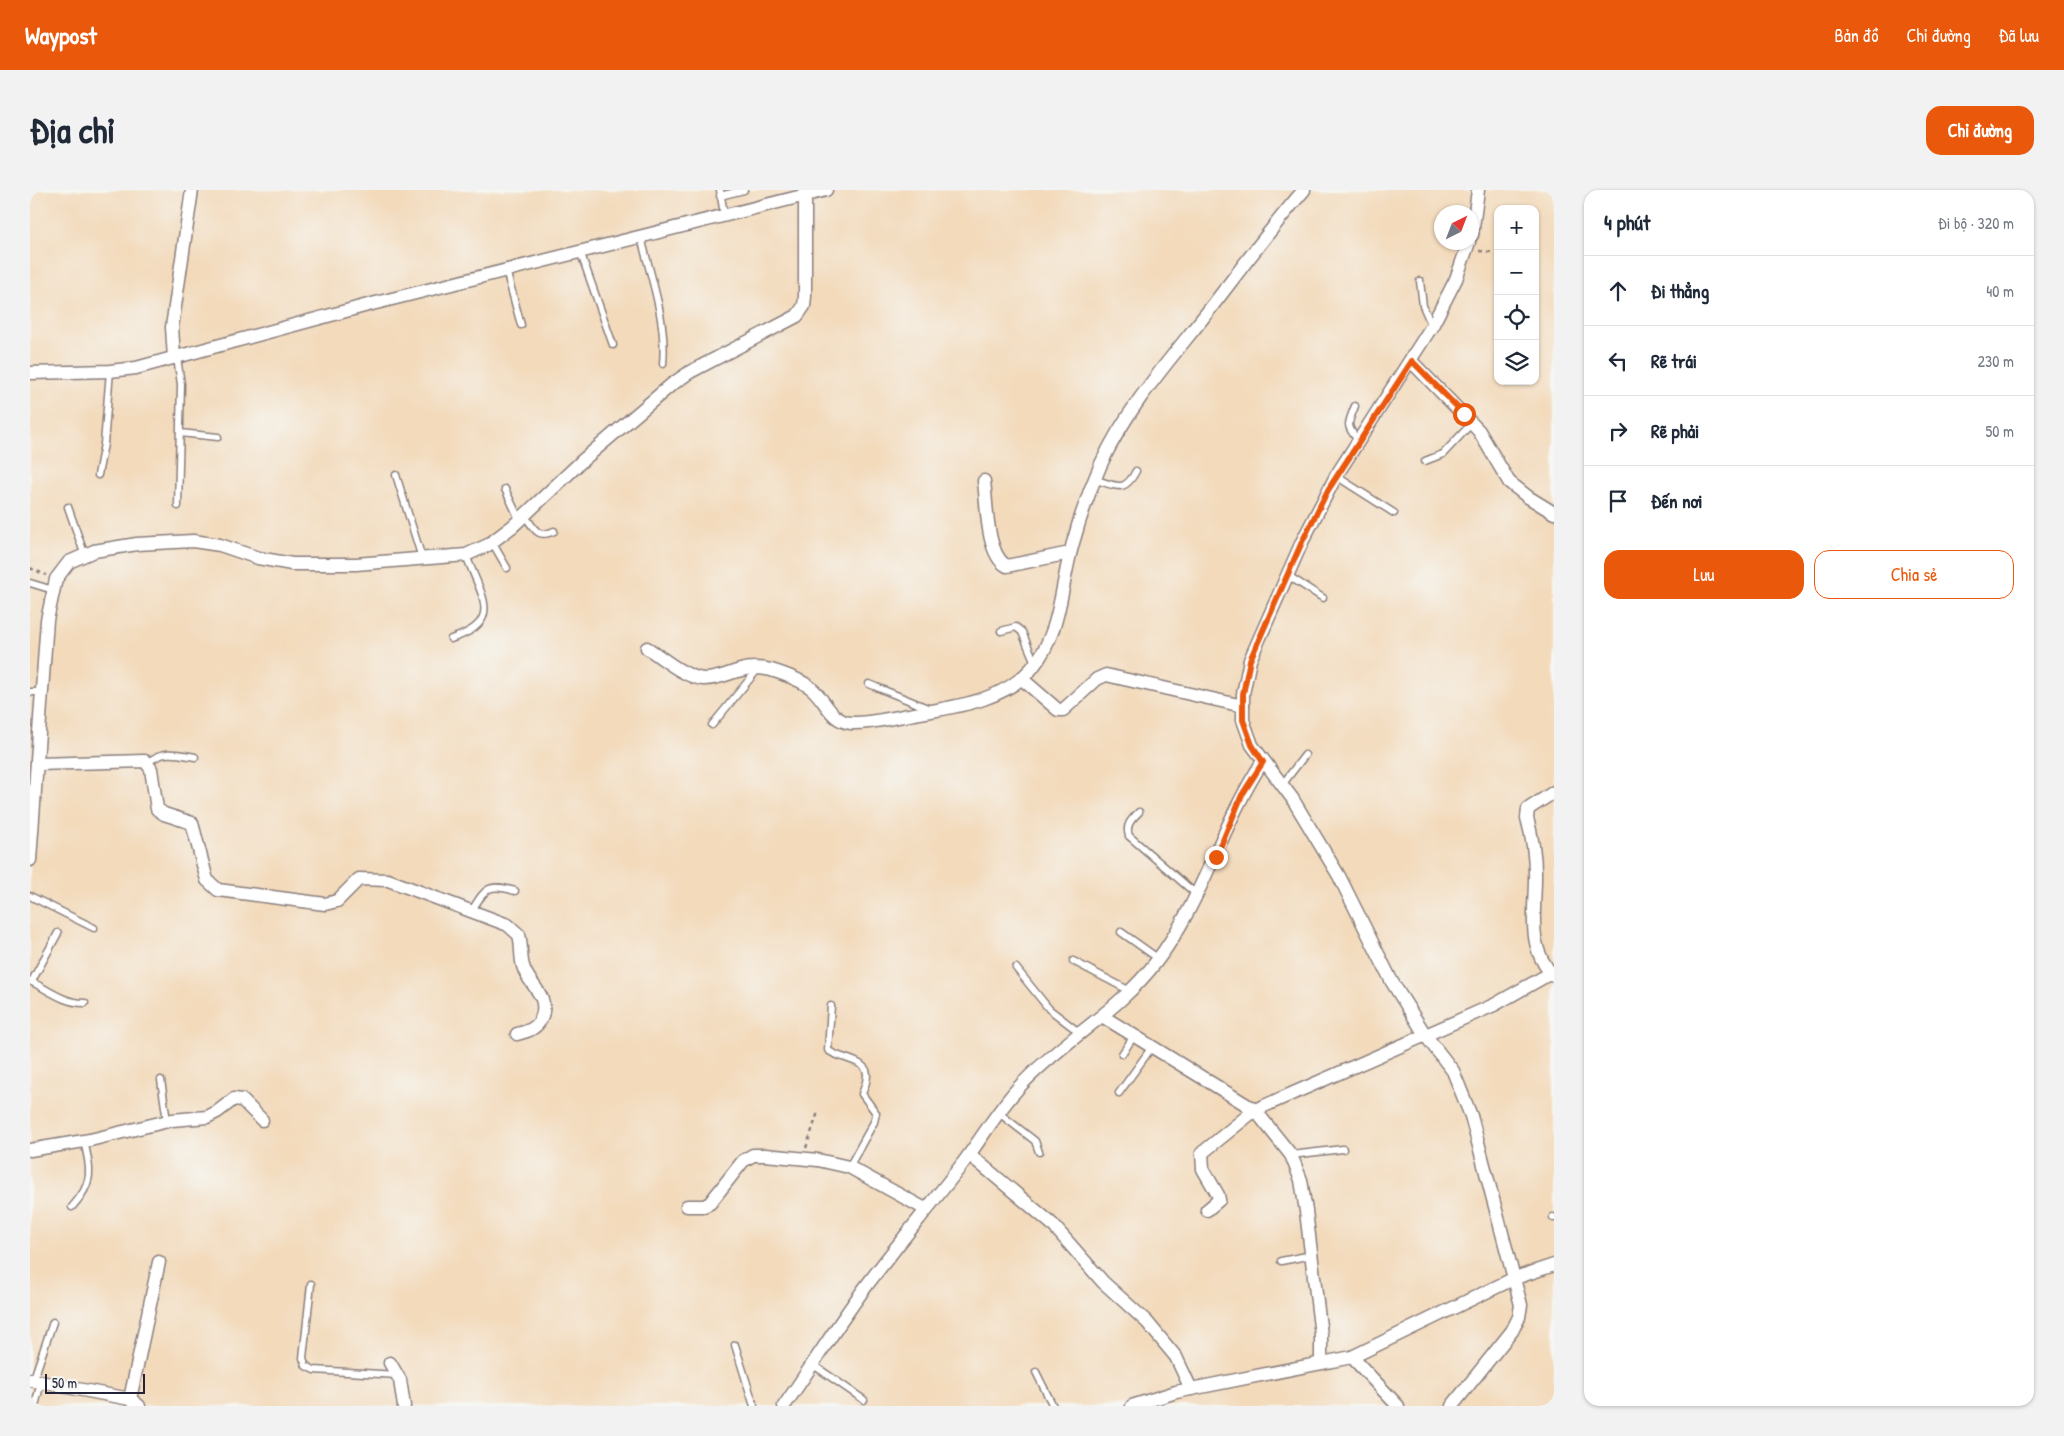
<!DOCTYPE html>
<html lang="vi">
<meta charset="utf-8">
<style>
:root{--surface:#fff;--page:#f2f2f3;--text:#1f2937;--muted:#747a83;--line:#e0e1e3;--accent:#ea580c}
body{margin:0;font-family:"Patrick Hand",sans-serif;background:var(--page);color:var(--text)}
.controls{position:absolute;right:15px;top:15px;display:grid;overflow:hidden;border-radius:10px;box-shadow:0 1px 4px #0004}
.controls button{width:45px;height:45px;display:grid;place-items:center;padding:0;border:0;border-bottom:1px solid var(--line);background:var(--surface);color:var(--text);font:25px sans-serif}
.compass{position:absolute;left:1404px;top:15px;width:45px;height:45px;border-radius:50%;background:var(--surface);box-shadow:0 1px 4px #0004;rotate:42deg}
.scale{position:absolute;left:15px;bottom:12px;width:100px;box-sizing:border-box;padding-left:5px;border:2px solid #22223b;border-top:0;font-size:14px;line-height:18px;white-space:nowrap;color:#22223b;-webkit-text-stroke:4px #f6f6f2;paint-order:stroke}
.stop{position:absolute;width:15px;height:15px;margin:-11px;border:4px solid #ea580c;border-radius:50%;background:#fff}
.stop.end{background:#ea580c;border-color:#fff;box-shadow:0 1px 5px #0008}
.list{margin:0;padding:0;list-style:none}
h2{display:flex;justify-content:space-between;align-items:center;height:65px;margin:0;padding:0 20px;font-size:21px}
h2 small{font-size:16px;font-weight:400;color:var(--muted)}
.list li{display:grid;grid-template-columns:32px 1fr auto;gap:15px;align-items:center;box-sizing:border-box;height:70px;padding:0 20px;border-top:1px solid var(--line)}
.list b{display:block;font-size:19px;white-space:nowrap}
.list em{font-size:16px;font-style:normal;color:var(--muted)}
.actions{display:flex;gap:10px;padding:15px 20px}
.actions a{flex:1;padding:11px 0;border:1px solid var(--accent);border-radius:15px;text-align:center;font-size:18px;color:var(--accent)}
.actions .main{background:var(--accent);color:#fff}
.icon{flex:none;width:28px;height:28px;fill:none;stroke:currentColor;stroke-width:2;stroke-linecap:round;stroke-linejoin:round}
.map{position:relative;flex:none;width:1524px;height:1216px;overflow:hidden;border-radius:15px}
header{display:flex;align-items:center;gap:30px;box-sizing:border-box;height:70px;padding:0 25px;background:var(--accent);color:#fff}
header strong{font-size:24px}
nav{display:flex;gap:28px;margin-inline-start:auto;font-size:18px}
.intro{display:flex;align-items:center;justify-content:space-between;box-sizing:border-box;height:120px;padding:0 30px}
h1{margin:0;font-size:35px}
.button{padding:12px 22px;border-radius:15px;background:var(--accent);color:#fff;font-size:18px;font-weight:700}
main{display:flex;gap:30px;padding:0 30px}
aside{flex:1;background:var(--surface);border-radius:15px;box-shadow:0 1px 4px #0004}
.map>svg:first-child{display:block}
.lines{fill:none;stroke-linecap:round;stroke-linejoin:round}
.lane-casing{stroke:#8a7e7b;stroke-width:9}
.street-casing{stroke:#8a7e7b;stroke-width:15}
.path{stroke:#8a7e7b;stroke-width:2.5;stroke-dasharray:4 4;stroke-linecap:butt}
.lane{stroke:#fff;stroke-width:6}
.street{stroke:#fff;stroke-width:12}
.route{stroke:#ea580c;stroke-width:6}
</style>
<header>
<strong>Waypost</strong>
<nav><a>Bản đồ</a><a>Chỉ đường</a><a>Đã lưu</a></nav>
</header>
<div class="intro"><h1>Địa chỉ</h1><a class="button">Chỉ đường</a></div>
<main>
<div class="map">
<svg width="1524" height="1216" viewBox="0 0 1524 1216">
<rect width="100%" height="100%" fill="#f6f6f2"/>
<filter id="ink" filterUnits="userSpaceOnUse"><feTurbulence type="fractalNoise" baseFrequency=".02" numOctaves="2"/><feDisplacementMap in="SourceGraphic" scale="10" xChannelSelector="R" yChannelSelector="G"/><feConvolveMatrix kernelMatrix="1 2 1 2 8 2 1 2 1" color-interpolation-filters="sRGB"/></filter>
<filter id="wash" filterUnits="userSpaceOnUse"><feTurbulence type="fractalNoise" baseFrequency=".0096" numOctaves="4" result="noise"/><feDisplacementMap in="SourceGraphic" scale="20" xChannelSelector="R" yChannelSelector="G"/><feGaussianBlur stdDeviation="1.12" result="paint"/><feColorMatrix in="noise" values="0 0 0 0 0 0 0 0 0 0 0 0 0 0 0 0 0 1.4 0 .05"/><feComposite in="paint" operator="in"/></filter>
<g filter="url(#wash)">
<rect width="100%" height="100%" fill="#f3dabb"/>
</g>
<g filter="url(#ink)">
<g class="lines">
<g class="lane-casing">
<g id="lane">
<polyline points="690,0 694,25"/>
<polyline points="690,6 714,0"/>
<path d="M611,47C621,88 637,131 633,174"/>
<polyline points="550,61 583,155"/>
<polyline points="476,80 491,135"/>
<polyline points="1390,91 1393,116 1402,136"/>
<polyline points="147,168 151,194 148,316"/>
<path d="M1325,216C1318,234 1315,235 1328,250"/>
<polyline points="150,243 188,247"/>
<polyline points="1395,271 1413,264 1442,233"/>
<polyline points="68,285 74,254 80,181"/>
<polyline points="366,285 392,368"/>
<polyline points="1306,286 1364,323"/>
<path d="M1065,290C1087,295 1094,304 1106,281"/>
<polyline points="475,299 490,331"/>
<polyline points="38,317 54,363"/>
<path d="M495,326C505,339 507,349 524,341"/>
<polyline points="462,352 477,378"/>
<polyline points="1257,385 1293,408"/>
<polyline points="0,393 23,400"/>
<polyline points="971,441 986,437 992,442 1005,473"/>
<path d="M421,449C475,432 451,406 436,365"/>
<polyline points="839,494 900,519"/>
<polyline points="0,502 11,502"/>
<polyline points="682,535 728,479"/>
<path d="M118,573C132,559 148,564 165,567"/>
<polyline points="1252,595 1275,565"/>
<path d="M1109,622C1102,629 1095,635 1099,646L1166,704"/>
<polyline points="0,706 64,738"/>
<path d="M442,720C456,698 458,693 485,701"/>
<polyline points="1091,742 1129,769"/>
<polyline points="1043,771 1100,801"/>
<polyline points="986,778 1019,819 1050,843"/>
<path d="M0,791C19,800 33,813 55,813"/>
<polyline points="2,791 28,743"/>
<path d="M801,816L798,860C807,869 837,869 837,885C837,891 834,899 832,904L846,923L844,932L819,977"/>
<polyline points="1092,864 1104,846"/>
<polyline points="131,890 137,931"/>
<polyline points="1089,903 1122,857"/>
<polyline points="969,923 1005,951 1009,962"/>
<polyline points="1261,965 1313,959"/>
<path d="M42,1017C64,993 61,981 54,951"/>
<polyline points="1523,1027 1524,1028"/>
<polyline points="1251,1071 1282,1065"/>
<polyline points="281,1094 273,1168 276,1176 284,1180 367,1185"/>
<polyline points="705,1155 724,1216"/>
<polyline points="782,1174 834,1210"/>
<polyline points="1006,1182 1023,1216"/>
<polyline points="3,1191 23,1132"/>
<polyline points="5,1216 11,1192"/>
</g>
</g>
<g class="street-casing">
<g id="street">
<polyline points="1442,45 1448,0"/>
<polyline points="144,168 142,137 162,0"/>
<polyline points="1381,171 1449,241 1479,292 1498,307 1524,323"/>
<polyline points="0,183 80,181 106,178 338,115 796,0"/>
<path d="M954,291C957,314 956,365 977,376L1040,363"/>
<path d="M617,458C633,468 654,487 673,489C697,490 710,472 741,480C754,484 771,490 781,498C796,510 800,531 821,533C840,534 860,528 879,525C921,517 972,513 1002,478C1032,442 1030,396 1043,353C1050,327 1060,299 1071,274C1097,218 1138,172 1176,124C1208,83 1239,40 1274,0"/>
<polyline points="991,488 1028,520 1033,520 1067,489 1076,485 1213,516"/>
<path d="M7,574L115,571L121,579L127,619L134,624L162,633L177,690L188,700L295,714L307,711L329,689L358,690L478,735L489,745C492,755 490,766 493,776C498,795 519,804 512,826C508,838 499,841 487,844"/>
<path d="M1524,602L1498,619L1497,628C1502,646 1505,664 1505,682C1506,717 1495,758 1524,786"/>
<polyline points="0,670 17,430 26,389 39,372 64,361 107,354 163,351 190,355 228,368 262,374 326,374 436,365 458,355 483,336 553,270 641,195 660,182 767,126 774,116 775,106 775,5"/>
<polyline points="1072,826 1225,920 1261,965 1271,990 1276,1021 1291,1145 1291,1173"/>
<polyline points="0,960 60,950 142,930 177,927 187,922 204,909 212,910 232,930"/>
<polyline points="940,965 1022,1034 1073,1092 1117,1132 1146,1167 1161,1199"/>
<polyline points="657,1016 674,1016 680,1013 713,971 723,965 735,965 788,970 819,977 897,1020"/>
<polyline points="1177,1020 1189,1010 1188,1005 1173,979 1172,963 1225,920 1464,815 1521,783"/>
<polyline points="1322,1167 1368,1216"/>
<polyline points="360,1173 370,1190 374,1216"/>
<polyline points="0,1190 100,1209 109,1216"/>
<polyline points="100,1209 129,1072"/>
<path d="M754,1216C782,1176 808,1134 837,1095C867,1055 900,1016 930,977C951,950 968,919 991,895C1033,850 1089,821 1126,772C1173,711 1191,635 1233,571"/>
<polyline points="1102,1216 1146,1202 1322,1167 1485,1088 1524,1075"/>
<polyline points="1422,1216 1482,1141 1489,1127 1491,1115 1441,926 1423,881 1396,846 1362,792 1309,686 1262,608 1222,555 1213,530 1213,504 1220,470 1272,352 1306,286 1402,136 1426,89 1439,52"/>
</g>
</g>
<g class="path">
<polyline points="1449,61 1461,62"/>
<polyline points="0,378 16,385"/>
<polyline points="776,958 788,922"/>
</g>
<use href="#lane" class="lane"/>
<use href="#street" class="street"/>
</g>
</g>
<g class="lines" filter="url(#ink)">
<polyline class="route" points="1186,667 1212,605 1233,572 1222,555 1213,530 1213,504 1220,470 1272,352 1298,300 1382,171 1434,224"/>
</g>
</svg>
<div class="controls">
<button>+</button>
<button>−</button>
<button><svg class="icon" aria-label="locate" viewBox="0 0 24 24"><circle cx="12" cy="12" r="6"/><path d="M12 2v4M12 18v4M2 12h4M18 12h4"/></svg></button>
<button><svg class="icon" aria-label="layers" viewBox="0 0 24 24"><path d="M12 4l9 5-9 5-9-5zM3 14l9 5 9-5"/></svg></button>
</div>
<svg class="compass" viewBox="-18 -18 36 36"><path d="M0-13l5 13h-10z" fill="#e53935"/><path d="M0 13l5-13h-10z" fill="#747a83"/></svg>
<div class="scale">50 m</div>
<div class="stop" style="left:1434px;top:224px"></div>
<div class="stop end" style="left:1186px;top:667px"></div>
</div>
<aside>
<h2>4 phút<small>Đi bộ · 320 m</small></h2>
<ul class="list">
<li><svg class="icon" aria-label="ahead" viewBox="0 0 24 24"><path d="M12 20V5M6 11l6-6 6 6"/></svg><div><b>Đi thẳng</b></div><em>40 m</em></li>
<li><svg class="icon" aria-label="left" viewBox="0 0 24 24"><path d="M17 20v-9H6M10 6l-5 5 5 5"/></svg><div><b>Rẽ trái</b></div><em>230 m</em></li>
<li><svg class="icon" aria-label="right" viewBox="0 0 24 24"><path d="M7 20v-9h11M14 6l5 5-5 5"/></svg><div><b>Rẽ phải</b></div><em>50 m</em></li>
<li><svg class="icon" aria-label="arrive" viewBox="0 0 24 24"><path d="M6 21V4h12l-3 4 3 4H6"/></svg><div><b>Đến nơi</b></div></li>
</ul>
<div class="actions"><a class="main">Lưu</a><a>Chia sẻ</a></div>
</aside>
</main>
